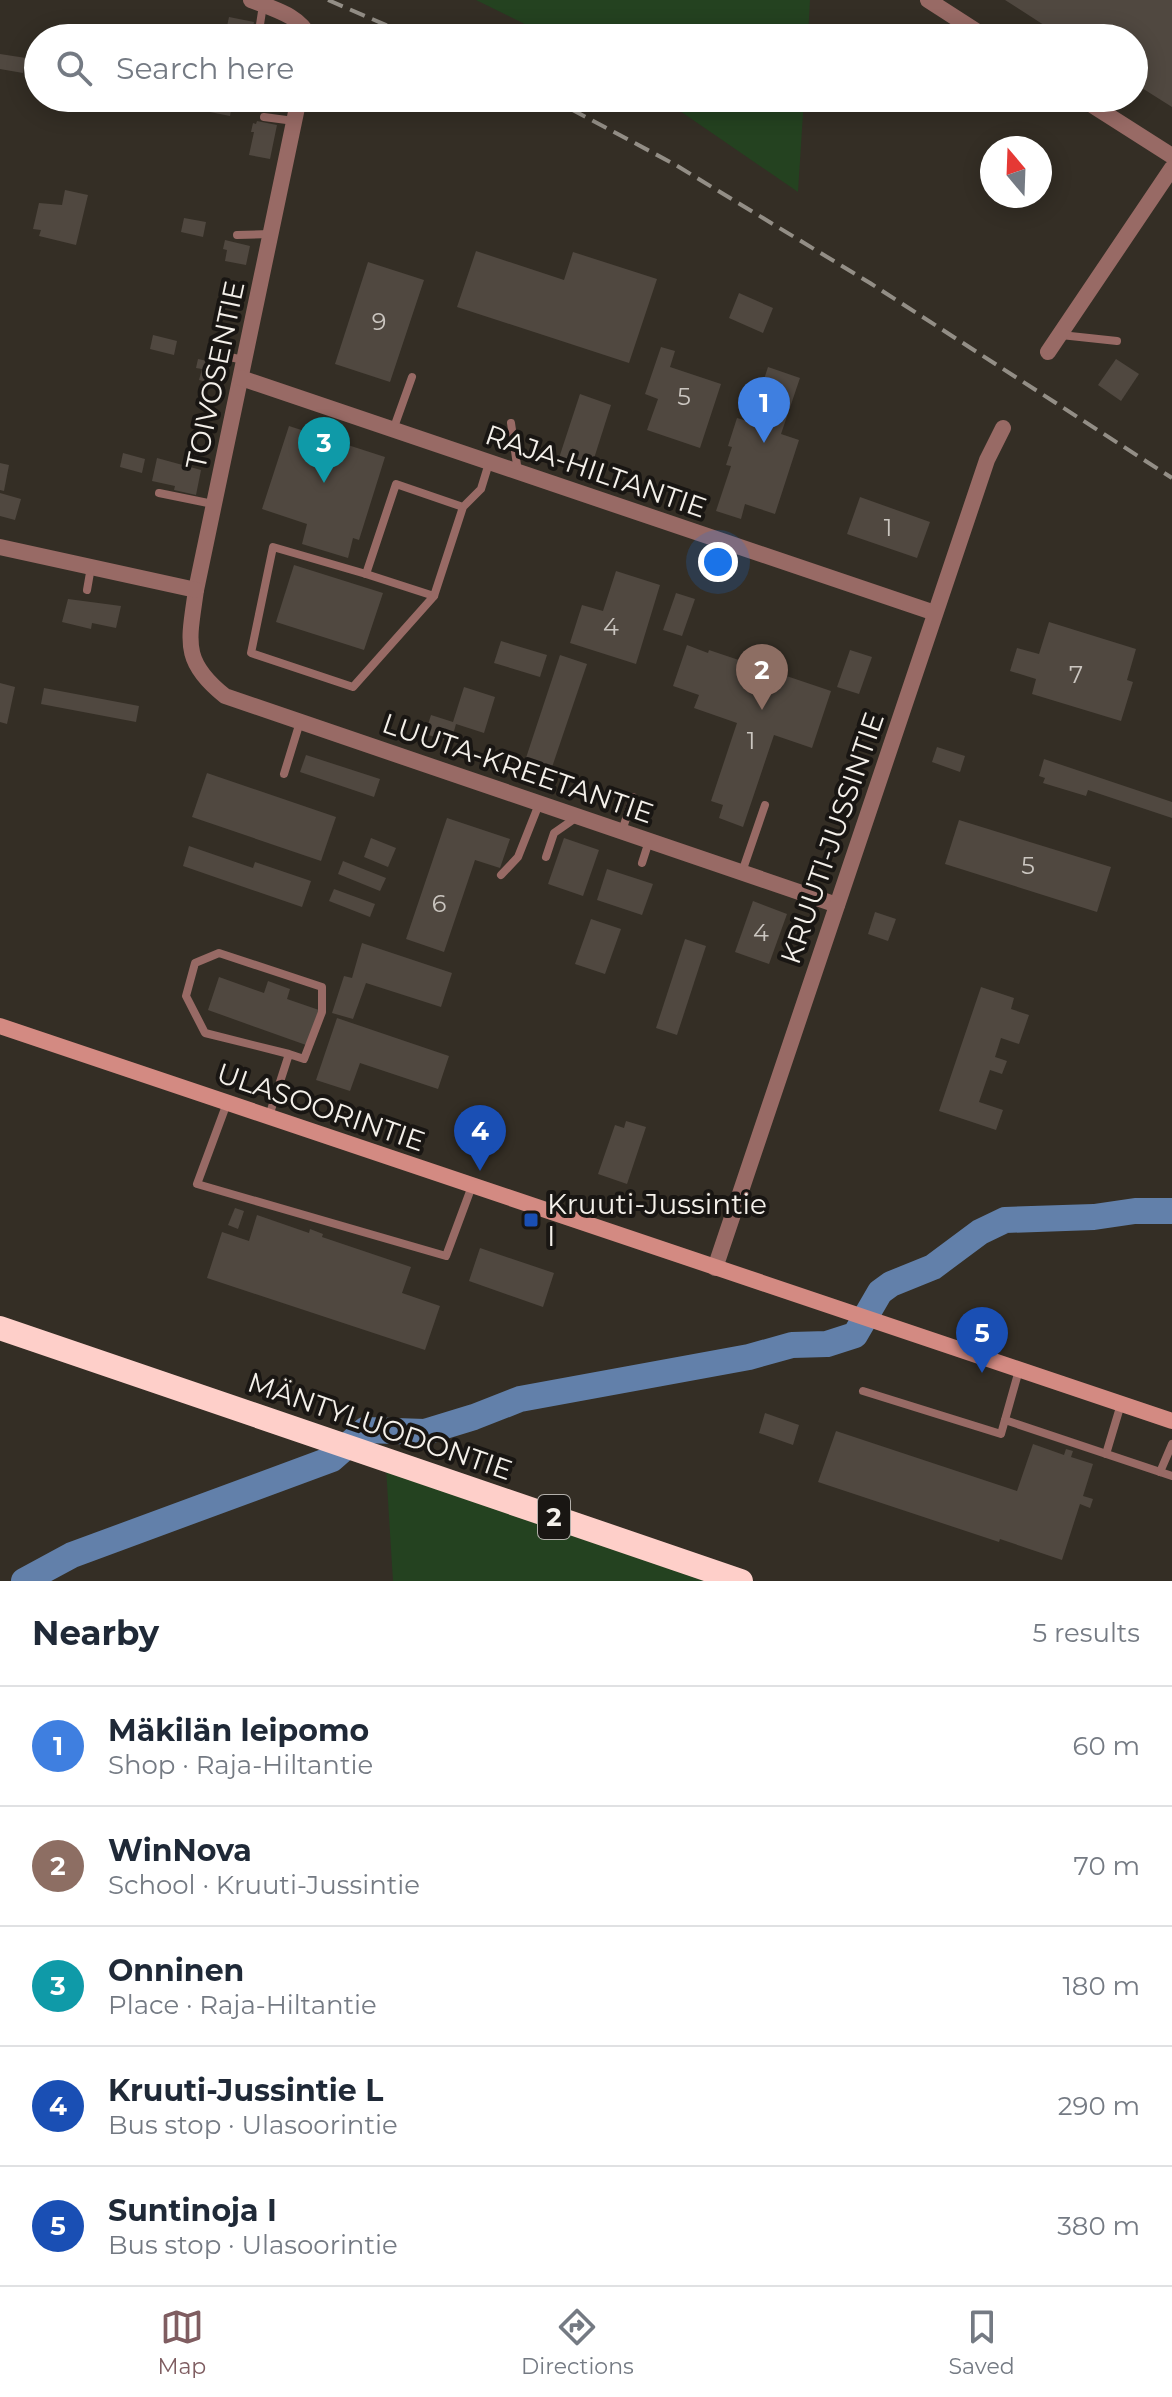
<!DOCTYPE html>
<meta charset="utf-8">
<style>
:root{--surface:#fff;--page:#f6f6f7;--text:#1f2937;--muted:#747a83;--line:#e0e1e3;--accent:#7f5d61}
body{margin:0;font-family:Montserrat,sans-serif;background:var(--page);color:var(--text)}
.compass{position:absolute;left:980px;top:136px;width:72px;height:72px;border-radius:50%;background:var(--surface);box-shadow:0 4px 20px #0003;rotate:341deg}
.you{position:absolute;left:718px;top:562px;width:28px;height:28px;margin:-20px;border:6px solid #fff;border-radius:50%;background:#1a73e8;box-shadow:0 0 0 12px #1a73e833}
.badge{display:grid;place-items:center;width:52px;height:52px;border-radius:50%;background:var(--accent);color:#fff;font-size:26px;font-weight:700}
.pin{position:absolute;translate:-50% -66px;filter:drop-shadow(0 2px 4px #0008)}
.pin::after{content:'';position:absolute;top:42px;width:28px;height:24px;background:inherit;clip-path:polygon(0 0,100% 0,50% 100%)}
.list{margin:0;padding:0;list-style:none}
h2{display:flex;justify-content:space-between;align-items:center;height:104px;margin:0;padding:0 32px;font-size:34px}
h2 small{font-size:26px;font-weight:400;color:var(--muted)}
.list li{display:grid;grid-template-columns:52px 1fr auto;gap:24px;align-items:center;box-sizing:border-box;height:120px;padding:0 32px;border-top:2px solid var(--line)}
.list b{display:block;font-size:30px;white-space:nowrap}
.list p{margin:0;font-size:26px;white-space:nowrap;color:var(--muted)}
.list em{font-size:26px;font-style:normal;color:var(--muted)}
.icon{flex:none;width:44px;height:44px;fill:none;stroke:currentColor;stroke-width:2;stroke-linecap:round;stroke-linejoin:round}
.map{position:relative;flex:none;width:1172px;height:1581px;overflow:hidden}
.search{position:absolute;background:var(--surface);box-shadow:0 4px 20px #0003;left:24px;right:24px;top:24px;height:88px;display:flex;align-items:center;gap:20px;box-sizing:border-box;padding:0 28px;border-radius:44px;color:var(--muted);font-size:30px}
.sheet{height:704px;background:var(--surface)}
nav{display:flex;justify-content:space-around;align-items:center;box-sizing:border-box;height:112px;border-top:2px solid var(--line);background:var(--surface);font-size:22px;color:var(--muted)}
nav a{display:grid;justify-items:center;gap:4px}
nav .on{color:var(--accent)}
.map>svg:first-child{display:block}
.green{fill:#244220}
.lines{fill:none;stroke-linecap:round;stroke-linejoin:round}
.river{stroke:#6280aa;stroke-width:26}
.building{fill:#504840}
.lane{stroke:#986a65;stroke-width:8}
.street{stroke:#986a65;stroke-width:16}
.secondary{stroke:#d38a82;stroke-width:16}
.highway{stroke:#fecfc9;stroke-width:24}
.rail{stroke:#938e86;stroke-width:4;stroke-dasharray:16 8;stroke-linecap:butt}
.transit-dot{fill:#1a4fb4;stroke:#191613;stroke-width:3}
.labels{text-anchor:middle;stroke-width:8;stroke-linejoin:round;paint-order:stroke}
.number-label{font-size:24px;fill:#cbc6c0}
.shield{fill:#191613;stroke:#b2afaa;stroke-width:2}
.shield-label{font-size:26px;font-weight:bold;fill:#f4f0ea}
.street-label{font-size:28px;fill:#f4f0ea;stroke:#191613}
.poi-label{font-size:28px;fill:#f4f0ea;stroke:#191613;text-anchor:start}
</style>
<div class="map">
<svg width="1172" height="1581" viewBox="0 0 1172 1581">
<rect width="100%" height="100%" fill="#342e25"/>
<g class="green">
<polygon points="476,0 810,0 808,38 553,38"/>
<polygon points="661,98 804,98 798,192"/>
<polygon points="386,1468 704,1581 393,1581"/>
</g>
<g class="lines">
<polyline class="river" points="24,1581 72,1555 332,1459 365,1430 425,1432 474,1417 520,1399 749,1357 792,1345 827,1344 855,1335 880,1292 891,1284 933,1267 980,1232 1005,1220 1094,1217 1135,1211 1172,1211"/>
</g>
<g class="building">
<polygon points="1005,0 1172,0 1172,107 1134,83 1134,38 1064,38"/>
<polygon points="229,17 254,22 251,36 226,31"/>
<polygon points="0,54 26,58 23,73 0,69"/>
<polygon points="207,99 232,104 230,116 205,111"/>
<polygon points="257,121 277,125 270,159 249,155 254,132 251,132 253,123 256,124"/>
<polygon points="65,190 88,195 76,245 39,236 41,230 33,229 39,203 62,205"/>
<polygon points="184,218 206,222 203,237 181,232"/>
<polygon points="225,240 250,246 246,265 225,261 227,250 223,249"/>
<polygon points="476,251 564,280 573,252 657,279 629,363 457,307"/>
<polygon points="368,262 424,280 390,382 335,364"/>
<polygon points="739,293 773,308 763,333 729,318"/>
<polygon points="153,335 177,341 174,355 150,349"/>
<polygon points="661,347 675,351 670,367 721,384 700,448 647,430 658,399 645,394"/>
<polygon points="198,359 223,364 218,385 199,380 202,369 196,368"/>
<polygon points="1116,359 1139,374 1121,401 1098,385"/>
<polygon points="768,367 800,378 781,434 799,440 775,514 745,504 741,519 716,511 731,466 726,465 732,447 728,446 737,418 750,422"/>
<polygon points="580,394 611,405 590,471 558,461"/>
<polygon points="289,426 385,457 359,540 353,538 348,558 302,544 307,524 262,509"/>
<polygon points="123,453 145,459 142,473 120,467"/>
<polygon points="157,458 201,470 196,495 174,490 175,486 152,481"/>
<polygon points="0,463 9,465 4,491 0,490"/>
<polygon points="0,493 21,499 15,520 0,516"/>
<polygon points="860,497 930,522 917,558 847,534"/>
<polygon points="294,565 383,593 364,650 276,622"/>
<polygon points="616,571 660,585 636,664 570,643 582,605 603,611"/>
<polygon points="676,593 695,599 682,636 663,630"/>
<polygon points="68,599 121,606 116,628 92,623 91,629 62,622"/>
<polygon points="1049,622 1136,649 1127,680 1133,682 1121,721 1032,694 1036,679 1010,671 1017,648 1039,654"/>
<polygon points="501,641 547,655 540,677 494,663"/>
<polygon points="687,645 708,653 709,650 831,691 812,748 774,735 743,827 719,818 723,805 711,801 737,723 694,708 699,695 673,686"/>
<polygon points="850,650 872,657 859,694 837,687"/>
<polygon points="560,655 587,664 549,776 523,767"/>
<polygon points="0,683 15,687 7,724 0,722"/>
<polygon points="464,687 495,697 484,733 456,724 451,742 425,734 431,715 453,722"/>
<polygon points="44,688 139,706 136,722 41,704"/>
<polygon points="937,747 965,756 960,772 932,762"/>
<polygon points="306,755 380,779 374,797 300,772"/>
<polygon points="1044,759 1172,802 1172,818 1088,790 1086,796 1043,783 1045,778 1039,776"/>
<polygon points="207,773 336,817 321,861 192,817"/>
<polygon points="447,818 510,839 500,868 475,860 444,952 406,939"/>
<polygon points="959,820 1111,867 1097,912 945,864"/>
<polygon points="371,838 396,848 388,867 364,857"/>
<polygon points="564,838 599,850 583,896 548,884"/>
<polygon points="189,846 253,868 255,862 311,881 302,907 183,866"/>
<polygon points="343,861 386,878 380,891 338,874"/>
<polygon points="607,869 653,884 642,915 597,900"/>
<polygon points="334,889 375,904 370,917 329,901"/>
<polygon points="753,901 787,914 769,964 735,952"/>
<polygon points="875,912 896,919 888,941 868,934"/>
<polygon points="591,919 621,929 605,974 575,964"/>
<polygon points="685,939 706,946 677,1035 656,1028"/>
<polygon points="362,943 452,973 441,1007 366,983 353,1019 332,1013 344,976 352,978"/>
<polygon points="219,977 264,993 268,981 290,989 287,999 319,1010 306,1045 208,1010"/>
<polygon points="981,987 1014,998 1011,1009 1029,1015 1019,1044 1001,1038 995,1057 1007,1061 1002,1074 990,1070 979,1102 1003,1110 996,1130 939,1111"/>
<polygon points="337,1018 449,1056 438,1089 360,1063 350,1091 316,1080"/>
<polygon points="626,1121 646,1127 627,1184 598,1174 615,1125 624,1128"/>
<polygon points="235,1208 244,1211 238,1229 228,1225"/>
<polygon points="257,1215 309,1233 310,1229 323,1234 322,1237 411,1267 402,1293 440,1306 425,1350 207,1278 222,1232 249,1241"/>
<polygon points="480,1248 554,1273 543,1307 469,1281"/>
<polygon points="765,1413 799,1425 793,1445 759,1433"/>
<polygon points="836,1431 1017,1491 1033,1444 1064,1455 1066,1449 1073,1451 1071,1457 1093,1464 1083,1496 1093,1499 1090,1508 1080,1504 1062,1560 1000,1539 999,1542 818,1482"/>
</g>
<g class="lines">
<g class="lane">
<polyline points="259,31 263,5"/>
<polyline points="264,117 294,121"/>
<polyline points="237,235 270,234"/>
<polyline points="1061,335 1117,341"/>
<polyline points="210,353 244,360"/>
<polyline points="511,423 518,472"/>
<polyline points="393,430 412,377"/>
<polyline points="159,493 213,504"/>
<polyline points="463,507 434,596 366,574 396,484 463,507 481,489 489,463"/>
<polyline points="366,574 273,547 251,653 353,687 434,596"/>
<polyline points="87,590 91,567"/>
<polyline points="284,774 300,722"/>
<polyline points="622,831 633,797"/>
<polyline points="546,857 554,833 577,817"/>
<polyline points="642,863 649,841"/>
<polyline points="742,872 765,805"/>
<polyline points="501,875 518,857 539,804"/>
<polyline points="227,1103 197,1184 446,1256 472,1186"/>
<polyline points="269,1116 289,1054 205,1033 186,996 195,963 219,953 322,987 322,1012 304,1059 289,1054"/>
<polyline points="863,1391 1001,1434 1019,1370"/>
<polyline points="1005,1420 1172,1476"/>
<polyline points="1106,1454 1121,1404"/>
<polyline points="1160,1472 1172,1444"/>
</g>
<g class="street">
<path d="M251,0C273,9 300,15 310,38"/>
<polyline points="928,0 987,38"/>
<path d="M299,98L196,590C189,641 181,661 225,696L837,905"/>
<polyline points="1081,98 1172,156"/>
<polyline points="1048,352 1172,168"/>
<polyline points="241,378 935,613"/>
<polyline points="0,547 196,590"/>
<polyline points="715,1268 987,460 1003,428"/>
</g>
<polyline class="secondary" points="0,1026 1172,1421"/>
<polyline class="highway" points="0,1328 741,1581"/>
<g class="rail">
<polyline points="328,0 416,38"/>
<polyline points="550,98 674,164 870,283 1172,478"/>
</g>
</g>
<rect class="transit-dot" x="523" y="1212" width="16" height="16" rx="4"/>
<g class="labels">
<g class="number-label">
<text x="379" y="330">9</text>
<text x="684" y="405">5</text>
<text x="888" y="536">1</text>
<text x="611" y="635">4</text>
<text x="1076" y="683">7</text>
<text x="751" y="749">1</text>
<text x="1028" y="874">5</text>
<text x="439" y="912">6</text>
<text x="761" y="941">4</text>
</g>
<rect class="shield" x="538" y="1495" width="32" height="44" rx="6"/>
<g class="shield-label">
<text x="554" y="1526">2</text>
</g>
<g class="street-label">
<text transform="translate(215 375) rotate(-78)" y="10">TOIVOSENTIE</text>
<text transform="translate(596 471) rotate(19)" y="10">RAJA-HILTANTIE</text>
<text transform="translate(518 768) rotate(19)" y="10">LUUTA-KREETANTIE</text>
<text transform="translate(832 838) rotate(-71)" y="10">KRUUTI-JUSSINTIE</text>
<text transform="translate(321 1107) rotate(19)" y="10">ULASOORINTIE</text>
<text transform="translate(380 1426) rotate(19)" y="10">MÄNTYLUODONTIE</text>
</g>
<g class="poi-label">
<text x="547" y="1214">Kruuti-Jussintie<tspan x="547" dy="32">I</tspan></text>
</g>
</g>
</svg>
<svg class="compass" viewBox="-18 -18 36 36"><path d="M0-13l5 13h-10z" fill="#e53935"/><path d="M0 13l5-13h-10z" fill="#747a83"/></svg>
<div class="you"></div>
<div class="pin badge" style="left:764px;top:443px;background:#3f7fe0">1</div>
<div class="pin badge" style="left:762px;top:710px;background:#8d6e63">2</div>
<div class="pin badge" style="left:324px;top:483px;background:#0f9aa8">3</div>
<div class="pin badge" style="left:480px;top:1171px;background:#1a4fb4">4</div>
<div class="pin badge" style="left:982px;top:1373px;background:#1a4fb4">5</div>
<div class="search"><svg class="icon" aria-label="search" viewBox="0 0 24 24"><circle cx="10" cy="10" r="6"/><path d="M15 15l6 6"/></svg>Search here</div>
</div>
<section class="sheet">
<h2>Nearby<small>5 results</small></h2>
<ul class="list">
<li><span class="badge" style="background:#3f7fe0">1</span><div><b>Mäkilän leipomo</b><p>Shop · Raja-Hiltantie</p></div><em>60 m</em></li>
<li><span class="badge" style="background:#8d6e63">2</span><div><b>WinNova</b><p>School · Kruuti-Jussintie</p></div><em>70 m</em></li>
<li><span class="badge" style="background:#0f9aa8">3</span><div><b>Onninen</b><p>Place · Raja-Hiltantie</p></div><em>180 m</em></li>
<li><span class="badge" style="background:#1a4fb4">4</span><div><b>Kruuti-Jussintie L</b><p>Bus stop · Ulasoorintie</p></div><em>290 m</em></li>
<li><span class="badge" style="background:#1a4fb4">5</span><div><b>Suntinoja I</b><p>Bus stop · Ulasoorintie</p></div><em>380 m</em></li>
</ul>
</section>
<nav>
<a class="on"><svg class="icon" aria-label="map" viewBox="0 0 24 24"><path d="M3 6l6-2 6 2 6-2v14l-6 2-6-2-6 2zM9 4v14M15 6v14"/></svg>Map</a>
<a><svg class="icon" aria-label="directions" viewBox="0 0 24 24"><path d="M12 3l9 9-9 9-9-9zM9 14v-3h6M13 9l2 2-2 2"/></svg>Directions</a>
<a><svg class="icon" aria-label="saved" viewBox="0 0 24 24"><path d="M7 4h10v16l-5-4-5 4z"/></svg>Saved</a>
</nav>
